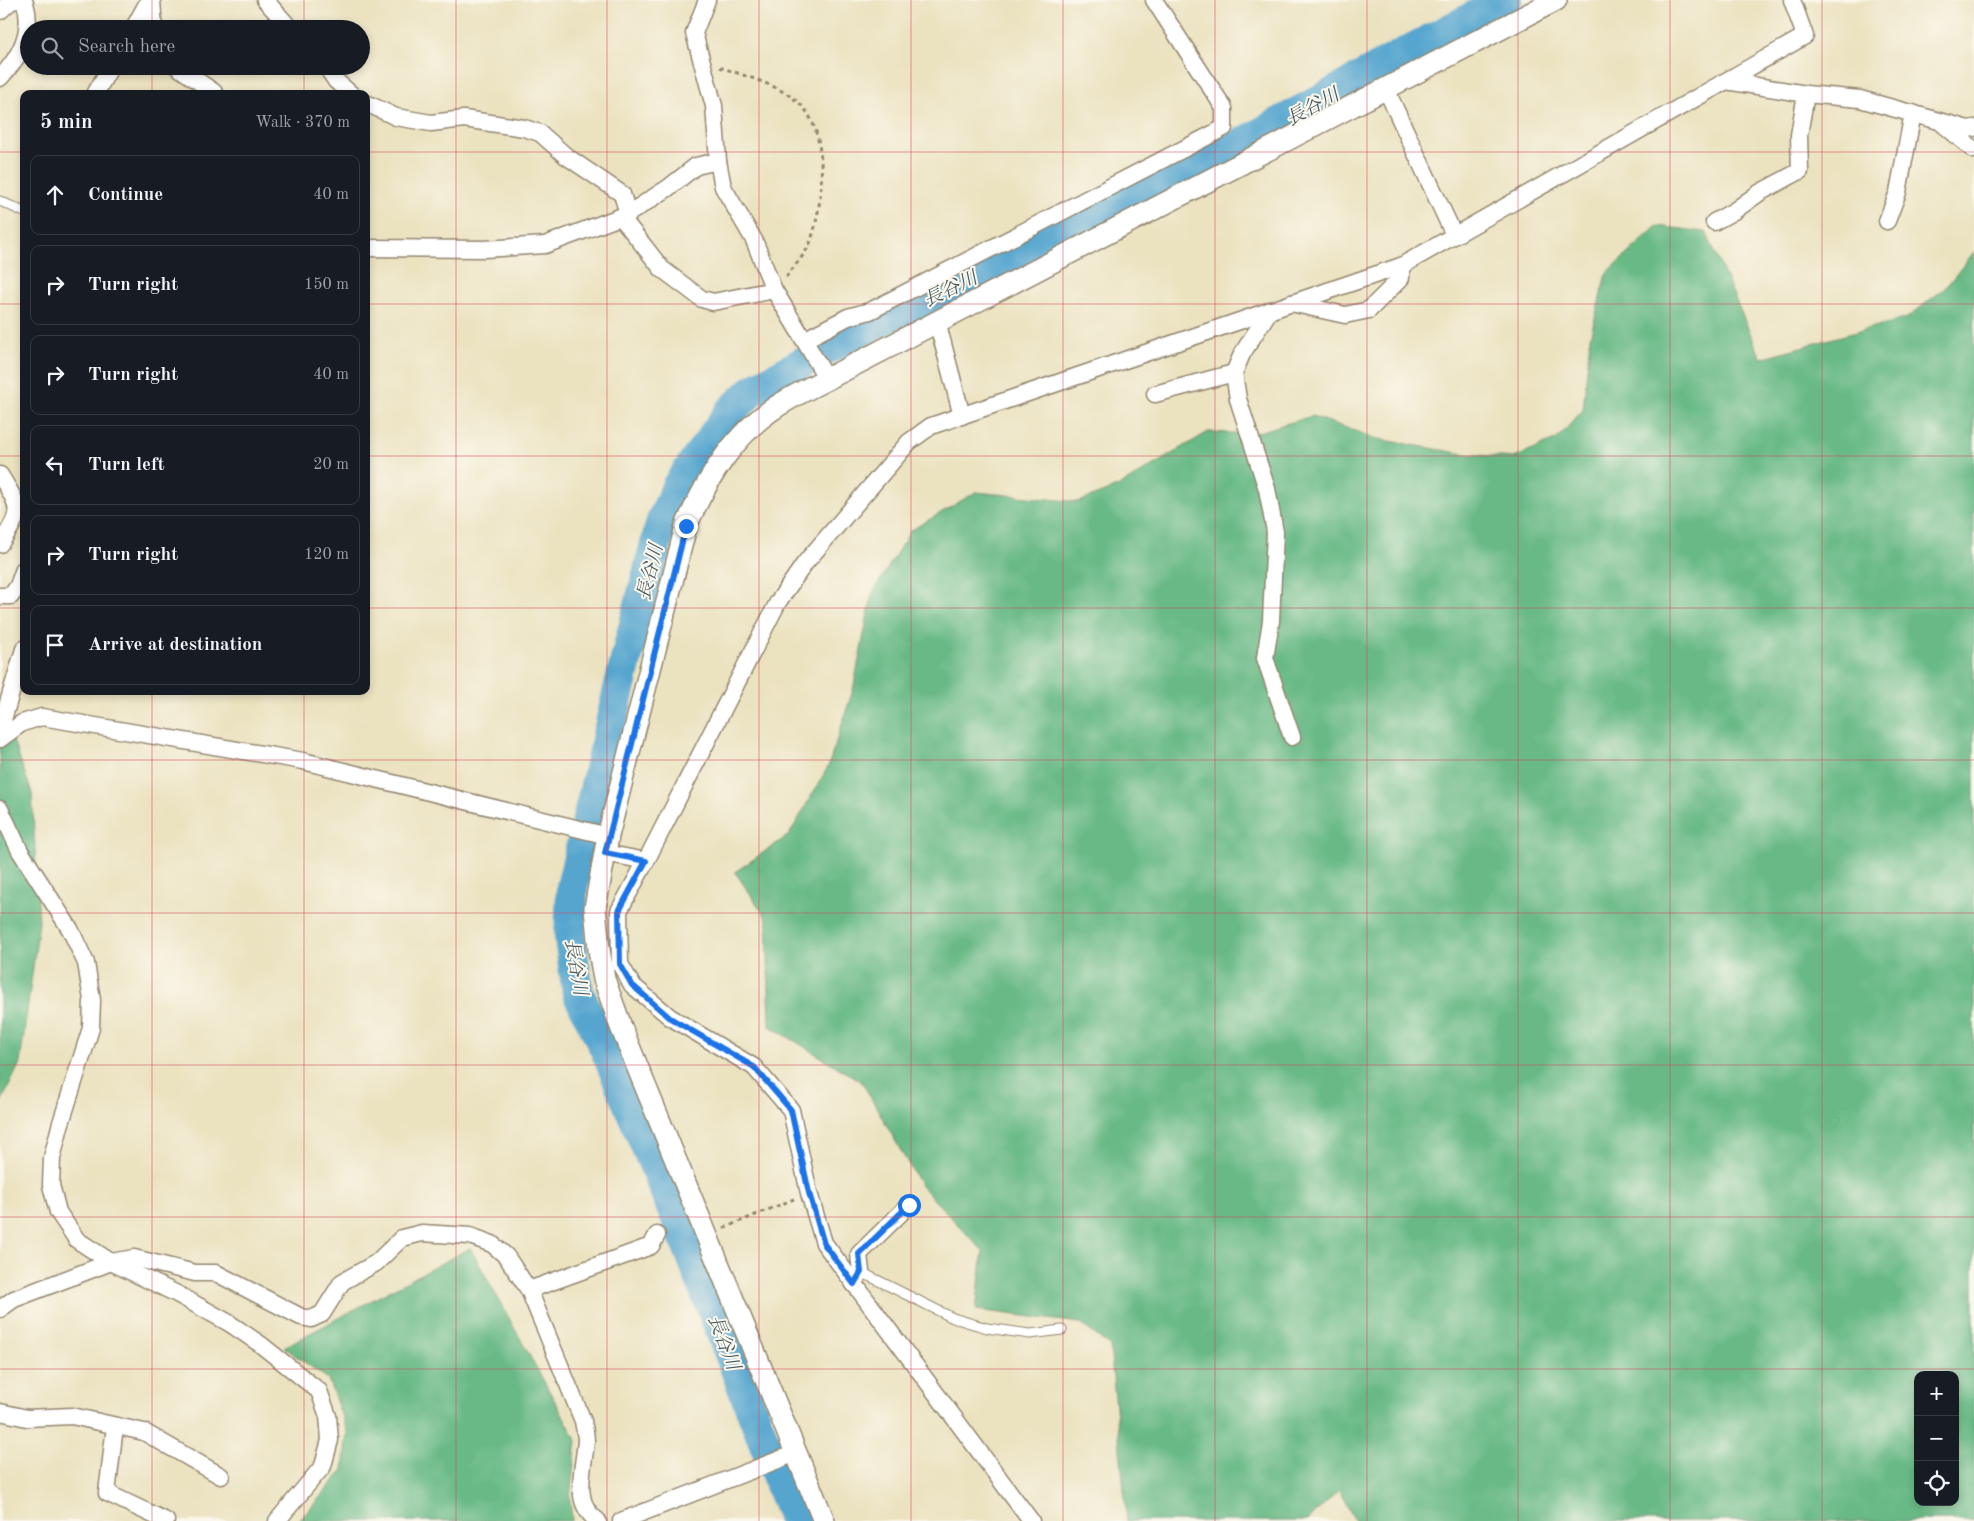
<!DOCTYPE html>
<meta charset="utf-8">
<style>
:root{--surface:#171b24;--page:#242831;--text:#f1f3f6;--muted:#9ea1a6;--line:#363941}
body{margin:0;font-family:"Old Standard TT","Noto Serif JP",serif;background:var(--page);color:var(--text)}
.controls{position:absolute;right:15px;bottom:15px;display:grid;overflow:hidden;border-radius:10px;box-shadow:0 2px 8px #0003}
.controls button{width:45px;height:45px;display:grid;place-items:center;padding:0;border:0;border-bottom:1px solid var(--line);background:var(--surface);color:var(--text);font:25px sans-serif}
.stop{position:absolute;width:15px;height:15px;margin:-11px;border:4px solid #1a73e8;border-radius:50%;background:#fff}
.stop.end{background:#1a73e8;border-color:#fff;box-shadow:0 1px 5px #0008}
.list{margin:0;padding:0;list-style:none}
h2{display:flex;justify-content:space-between;align-items:center;height:65px;margin:0;padding:0 20px;font-size:21px}
h2 small{font-size:16px;font-weight:400;color:var(--muted)}
.list li{display:grid;grid-template-columns:32px 1fr auto;gap:15px;align-items:center;box-sizing:border-box;height:80px;margin:0 10px 10px;padding:0 10px;border:1px solid var(--line);border-radius:10px}
.list b{display:block;font-size:19px;white-space:nowrap}
.list em{font-size:16px;font-style:normal;color:var(--muted)}
.icon{flex:none;width:28px;height:28px;fill:none;stroke:currentColor;stroke-width:2;stroke-linecap:round;stroke-linejoin:round}
.map{position:relative;flex:none;width:1974px;height:1521px;overflow:hidden}
.search{position:absolute;background:var(--surface);box-shadow:0 2px 8px #0003;left:20px;top:20px;width:350px;height:55px;display:flex;align-items:center;gap:12px;box-sizing:border-box;padding:0 18px;border-radius:28px;color:var(--muted);font-size:19px}
.panel{position:absolute;background:var(--surface);box-shadow:0 2px 8px #0003;left:20px;top:90px;width:350px;height:605px;border-radius:10px}
.map>svg:first-child{display:block}
.forest{fill:#68b985;stroke:#527252;fill-rule:evenodd}
.lines{fill:none;stroke-linecap:round;stroke-linejoin:round}
.river{stroke:#55a5cf;stroke-width:32}
.service-casing{stroke:#93866f;stroke-width:11}
.minor-casing{stroke:#93866f;stroke-width:19}
.tertiary-casing{stroke:#93866f;stroke-width:24}
.path{stroke:#93866f;stroke-width:3;stroke-dasharray:4 4;stroke-linecap:butt}
.service{stroke:#fff;stroke-width:9}
.minor{stroke:#fff;stroke-width:16}
.tertiary{stroke:#fff;stroke-width:21}
.route{stroke:#1a73e8;stroke-width:6}
.grid{fill:none;stroke:#d1495b;stroke-width:1;stroke-opacity:0.55}
.labels{text-anchor:middle;stroke-width:4;stroke-linejoin:round;paint-order:stroke}
.water-label{font-size:19px;font-style:italic;fill:#455b65;stroke:#fbf7ec}
</style>
<div class="map">
<svg width="1974" height="1521" viewBox="0 0 1974 1521">
<rect width="100%" height="100%" fill="#fbf7ec"/>
<filter id="ink" filterUnits="userSpaceOnUse"><feTurbulence type="fractalNoise" baseFrequency=".02" numOctaves="2"/><feDisplacementMap in="SourceGraphic" scale="10" xChannelSelector="R" yChannelSelector="G"/><feConvolveMatrix kernelMatrix="1 2 1 2 8 2 1 2 1" color-interpolation-filters="sRGB"/></filter>
<filter id="wash" filterUnits="userSpaceOnUse"><feTurbulence type="fractalNoise" baseFrequency=".0096" numOctaves="4" result="noise"/><feDisplacementMap in="SourceGraphic" scale="20" xChannelSelector="R" yChannelSelector="G"/><feGaussianBlur stdDeviation="1.12" result="paint"/><feColorMatrix in="noise" values="0 0 0 0 0 0 0 0 0 0 0 0 0 0 0 0 0 1.4 0 .05"/><feComposite in="paint" operator="in"/></filter>
<g filter="url(#wash)">
<rect width="100%" height="100%" fill="#ebe2c0"/>
<g class="forest">
<path d="M1657,226L1706,232L1761,358L1907,318L1945,288L1974,252V1521H1355L1339,1490L1307,1521H1127L1110,1346L1080,1323L976,1310L983,1251L921,1186L862,1082L770,1026L767,919L735,872L789,835L828,767L853,690L872,594L910,531L976,492L1079,502L1119,486L1208,432L1252,434L1312,416L1378,439L1464,454L1514,458L1557,439L1583,410L1590,338L1606,274ZM1918,1375H1955V1502H1918Z"/>
<polygon points="0,711 3,713 32,793 39,923 20,1063 0,1105"/>
<polygon points="470,1248 577,1441 570,1497 572,1521 299,1521 343,1471 347,1431 328,1379 284,1347"/>
</g>
<g class="lines">
<polyline class="river" points="795,1521 683,1233 606,1050 578,993 570,939 572,887 632,635 662,521 678,485 730,412 752,391 843,340 1251,139 1403,54 1506,0"/>
</g>
</g>
<g filter="url(#ink)">
<g class="lines">
<g class="service-casing">
<g id="service">
<polyline points="0,201 24,212"/>
<polyline points="861,1272 953,1318 987,1328 1030,1334 1062,1330"/>
</g>
</g>
<g class="minor-casing">
<g id="minor">
<polyline points="152,0 154,29"/>
<polyline points="265,0 291,29"/>
<polyline points="707,0 694,33 714,106 718,161 723,187 754,240 774,290 804,340"/>
<polyline points="0,11 10,2 16,0"/>
<polyline points="133,29 149,0"/>
<polyline points="176,66 214,92"/>
<polyline points="326,66 336,81 351,94"/>
<path d="M0,78C20,57 34,32 25,3L19,0"/>
<polyline points="1726,81 1806,94 1860,99 1968,129 1974,128"/>
<polyline points="1386,89 1454,235"/>
<polyline points="95,94 111,66"/>
<polyline points="366,103 396,117 431,123 464,119 524,128 540,133 566,156 622,194 628,214"/>
<polyline points="1943,124 1974,150"/>
<polyline points="621,217 662,269 702,299 713,302 774,290"/>
<polyline points="1887,221 1898,192 1913,113"/>
<polyline points="1714,222 1734,211 1759,193 1800,171 1799,135 1806,94"/>
<polyline points="366,248 484,249 545,245 628,214 668,188 696,166 718,161"/>
<polyline points="1291,303 1345,315 1369,310 1401,278 1401,266"/>
<polyline points="1270,310 1242,354 1234,373 1238,399 1267,489 1275,532 1271,621 1265,658 1292,737"/>
<polyline points="937,321 962,416"/>
<polyline points="827,379 804,340 848,317 870,311 1224,128 1224,108 1154,0"/>
<polyline points="1155,394 1234,373"/>
<path d="M0,475C21,509 23,510 0,544"/>
<polyline points="0,596 11,596 18,586 24,569"/>
<polyline points="0,730 24,649"/>
<polyline points="0,739 22,723 42,717 303,761 608,836"/>
<polyline points="0,809 20,851 70,929 86,963 92,1000 91,1028 60,1126 52,1158 51,1185 58,1212 77,1240 111,1262 177,1294 229,1323 260,1344 319,1391 328,1416 330,1440 323,1466 277,1521"/>
<polyline points="605,853 646,861"/>
<polyline points="854,1284 861,1272 859,1254 909,1205"/>
<polyline points="529,1290 651,1246 657,1235"/>
<path d="M0,1309L14,1299L111,1262L134,1258L195,1273H216L301,1317L311,1319L322,1314L342,1282L376,1263L402,1238L422,1233L470,1236L492,1244L506,1256L529,1290L583,1421C584,1427 586,1434 586,1441C584,1468 571,1503 598,1521"/>
<polyline points="0,1412 27,1418 72,1416 144,1432 221,1476"/>
<polyline points="115,1426 107,1493 166,1521"/>
<polyline points="621,1521 796,1453"/>
<polyline points="1031,1521 824,1243 809,1193 791,1110 754,1067 670,1017 632,985 620,964 619,911 646,861 778,602 805,563 909,442 931,426 1401,266 1805,36 1792,0"/>
</g>
</g>
<g class="tertiary-casing">
<path id="tertiary" d="M824,1521L621,1027L604,979L599,950L595,908L608,836L686,526C707,479 734,433 779,405C795,395 811,387 827,379L1556,0"/>
</g>
<g class="path">
<path d="M720,67C747,77 782,85 802,106C830,136 823,208 810,243C805,255 793,267 786,277"/>
<polyline points="724,1228 794,1199"/>
</g>
<use href="#service" class="service"/>
<use href="#minor" class="minor"/>
<use href="#tertiary" class="tertiary"/>
</g>
</g>
<g class="lines" filter="url(#ink)">
<polyline class="route" points="686,526 605,853 646,861 619,911 620,964 632,985 670,1018 754,1067 791,1110 809,1193 824,1244 854,1284 861,1272 859,1254 909,1205"/>
</g>
<path class="grid" d="M152,0V29M304,0V29M456,0V1521M607,0V1521M759,0V1521M911,0V1521M1063,0V1521M1215,0V1521M1367,0V1521M1518,0V1521M1670,0V1521M1822,0V1521M152,66V94M304,66V94M0,152H24M366,152H1974M0,304H24M366,304H1974M0,456H24M366,456H1974M0,608H24M366,608H1974M152,691V1521M304,691V1521M0,760H1974M0,913H1974M0,1065H1974M0,1217H1974M0,1369H1974"/>
<g class="labels">
<g class="water-label">
<text transform="translate(1312 106) rotate(-29)" y="7">長谷川</text>
<text transform="translate(950 288) rotate(-26)" y="7">長谷川</text>
<text transform="translate(649 572) rotate(-76)" y="7">長谷川</text>
<text transform="translate(577 967) rotate(80)" y="7">長谷川</text>
<text transform="translate(725 1342) rotate(69)" y="7">長谷川</text>
</g>
</g>
</svg>
<div class="controls">
<button>+</button>
<button>−</button>
<button><svg class="icon" aria-label="locate" viewBox="0 0 24 24"><circle cx="12" cy="12" r="6"/><path d="M12 2v4M12 18v4M2 12h4M18 12h4"/></svg></button>
</div>
<div class="stop" style="left:909px;top:1205px"></div>
<div class="stop end" style="left:686px;top:526px"></div>
<div class="search"><svg class="icon" aria-label="search" viewBox="0 0 24 24"><circle cx="10" cy="10" r="6"/><path d="M15 15l6 6"/></svg>Search here</div>
<section class="panel">
<h2>5 min<small>Walk · 370 m</small></h2>
<ul class="list">
<li><svg class="icon" aria-label="ahead" viewBox="0 0 24 24"><path d="M12 20V5M6 11l6-6 6 6"/></svg><div><b>Continue</b></div><em>40 m</em></li>
<li><svg class="icon" aria-label="right" viewBox="0 0 24 24"><path d="M7 20v-9h11M14 6l5 5-5 5"/></svg><div><b>Turn right</b></div><em>150 m</em></li>
<li><svg class="icon" aria-label="right" viewBox="0 0 24 24"><path d="M7 20v-9h11M14 6l5 5-5 5"/></svg><div><b>Turn right</b></div><em>40 m</em></li>
<li><svg class="icon" aria-label="left" viewBox="0 0 24 24"><path d="M17 20v-9H6M10 6l-5 5 5 5"/></svg><div><b>Turn left</b></div><em>20 m</em></li>
<li><svg class="icon" aria-label="right" viewBox="0 0 24 24"><path d="M7 20v-9h11M14 6l5 5-5 5"/></svg><div><b>Turn right</b></div><em>120 m</em></li>
<li><svg class="icon" aria-label="arrive" viewBox="0 0 24 24"><path d="M6 21V4h12l-3 4 3 4H6"/></svg><div><b>Arrive at destination</b></div></li>
</ul>
</section>
</div>
